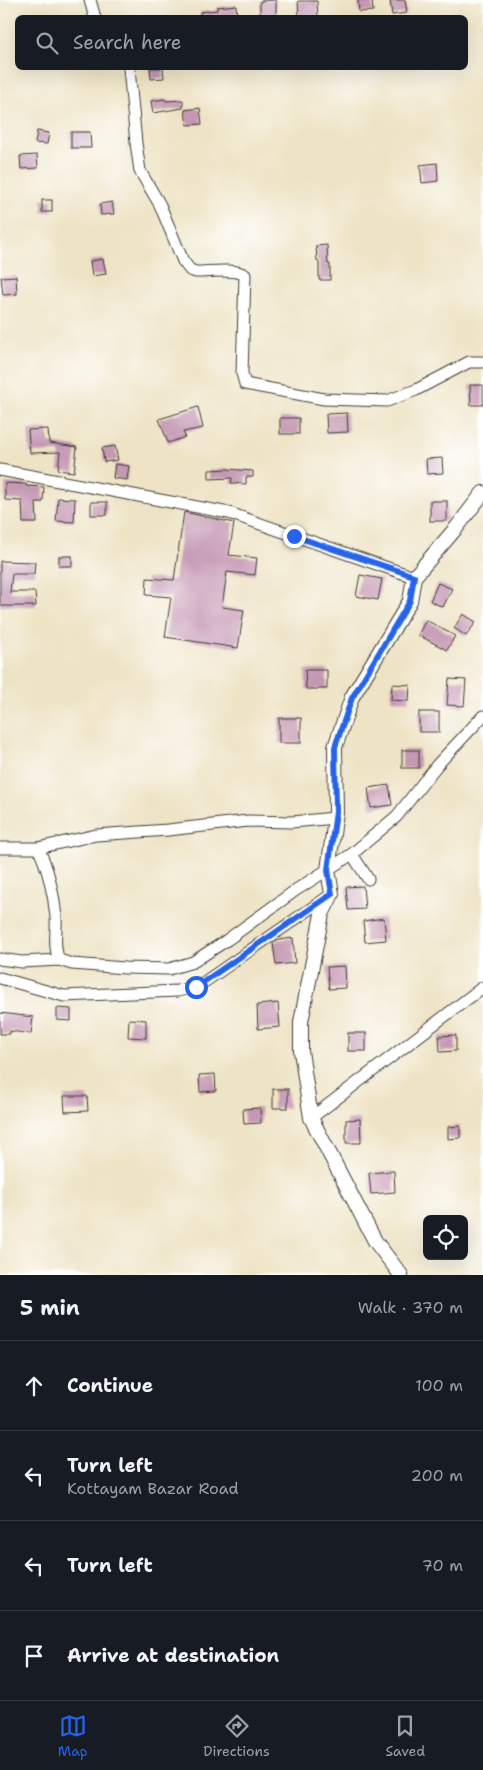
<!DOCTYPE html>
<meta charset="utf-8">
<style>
:root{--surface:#171b24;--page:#20242c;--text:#f1f3f6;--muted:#9ea1a6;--line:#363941;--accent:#2563eb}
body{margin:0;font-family:"Shantell Sans",sans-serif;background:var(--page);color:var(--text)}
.controls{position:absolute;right:15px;bottom:15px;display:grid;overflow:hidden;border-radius:8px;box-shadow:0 5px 20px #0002}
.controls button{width:45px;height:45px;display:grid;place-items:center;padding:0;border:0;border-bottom:1px solid var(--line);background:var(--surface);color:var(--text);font:25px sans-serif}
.stop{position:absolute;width:15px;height:15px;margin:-11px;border:4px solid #2563eb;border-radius:50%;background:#fff}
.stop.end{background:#2563eb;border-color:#fff;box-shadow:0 1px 5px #0008}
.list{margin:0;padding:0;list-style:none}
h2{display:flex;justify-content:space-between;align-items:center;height:65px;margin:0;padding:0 20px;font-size:21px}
h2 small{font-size:16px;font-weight:400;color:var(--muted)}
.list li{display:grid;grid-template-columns:32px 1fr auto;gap:15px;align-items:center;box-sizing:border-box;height:90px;padding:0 20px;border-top:1px solid var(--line)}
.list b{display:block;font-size:19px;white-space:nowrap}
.list p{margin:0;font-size:16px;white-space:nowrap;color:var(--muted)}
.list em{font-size:16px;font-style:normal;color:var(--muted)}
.icon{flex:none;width:28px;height:28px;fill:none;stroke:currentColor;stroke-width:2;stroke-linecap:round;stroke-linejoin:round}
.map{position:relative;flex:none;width:483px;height:1275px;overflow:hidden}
.search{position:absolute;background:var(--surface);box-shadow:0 5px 20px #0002;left:15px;right:15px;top:15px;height:55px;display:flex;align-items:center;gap:12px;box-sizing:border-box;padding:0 18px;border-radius:8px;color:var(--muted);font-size:19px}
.sheet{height:425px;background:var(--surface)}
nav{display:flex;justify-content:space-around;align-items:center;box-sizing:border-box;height:70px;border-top:1px solid var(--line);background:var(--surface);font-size:14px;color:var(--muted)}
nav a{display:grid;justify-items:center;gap:2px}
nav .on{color:var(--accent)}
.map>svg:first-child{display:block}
.building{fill:#c597b3}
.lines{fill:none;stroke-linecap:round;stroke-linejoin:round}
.minor-casing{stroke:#3c3a35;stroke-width:13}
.major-casing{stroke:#3c3a35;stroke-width:16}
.minor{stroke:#fff;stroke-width:11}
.major{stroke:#fff;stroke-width:14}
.route{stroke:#2563eb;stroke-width:6}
</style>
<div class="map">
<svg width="483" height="1275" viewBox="0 0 483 1275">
<rect width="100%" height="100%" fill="#fff"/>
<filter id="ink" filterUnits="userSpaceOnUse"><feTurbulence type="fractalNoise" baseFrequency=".02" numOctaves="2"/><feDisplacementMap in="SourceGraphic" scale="10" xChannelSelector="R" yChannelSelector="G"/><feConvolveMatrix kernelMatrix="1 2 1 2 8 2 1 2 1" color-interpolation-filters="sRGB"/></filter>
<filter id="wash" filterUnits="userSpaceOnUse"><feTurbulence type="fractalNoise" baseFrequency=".0096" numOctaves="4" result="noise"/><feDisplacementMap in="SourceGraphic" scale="20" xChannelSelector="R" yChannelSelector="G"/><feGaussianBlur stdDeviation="1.12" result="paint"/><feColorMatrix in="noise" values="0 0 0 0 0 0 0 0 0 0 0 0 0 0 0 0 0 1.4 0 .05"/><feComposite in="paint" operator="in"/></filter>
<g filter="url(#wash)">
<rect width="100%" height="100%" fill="#eee3c5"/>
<g id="blocks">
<g class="building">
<polygon points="276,0 276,16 260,17 260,1"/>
<polygon points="358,0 372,0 373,11 359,12"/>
<polygon points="390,0 405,0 407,13 392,15"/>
<polygon points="298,1 317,1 318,18 299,18"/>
<polygon points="236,5 237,18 200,18 200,12 217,10 217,7"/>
<polygon points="150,68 163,68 164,78 151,79"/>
<polygon points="165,99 166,101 183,100 183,108 153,113 151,101"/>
<polygon points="200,108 202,124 187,125 185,110"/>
<polygon points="37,131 49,133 47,144 35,143"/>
<polygon points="71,132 90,132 91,148 71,148"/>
<polygon points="37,155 38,168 21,169 20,156"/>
<polygon points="437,163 438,181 422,183 420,165"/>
<rect x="42" y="200" width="10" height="12"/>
<polygon points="112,202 114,214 101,215 100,204"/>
<polygon points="327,245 328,264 330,264 330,280 319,280 319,261 317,261 316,246"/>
<polygon points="103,259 106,274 92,276 90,261"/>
<polygon points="16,276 17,294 3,295 1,277"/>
<polygon points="470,385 483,385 483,405 471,405"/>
<polygon points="198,407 203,428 183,432 185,437 168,443 159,419"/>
<polygon points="347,413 348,432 327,433 326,414"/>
<rect x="280" y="418" width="19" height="16"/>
<polygon points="48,429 49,443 77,447 74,472 58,470 60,452 30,453 28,430"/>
<polygon points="115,446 118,460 104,462 102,448"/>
<polygon points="442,458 443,473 427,474 426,459"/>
<polygon points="115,464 129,466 127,480 113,478"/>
<polygon points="227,469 253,471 253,477 246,477 246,484 231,483 232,478 209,479 209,470"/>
<polygon points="5,483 26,484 26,486 44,487 43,502 36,502 37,523 23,523 22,501 5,500"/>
<polygon points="58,498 75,499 74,522 56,521"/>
<rect x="430" y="501" width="17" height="20"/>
<rect x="91" y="502" width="16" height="13"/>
<polygon points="184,512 234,523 229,555 257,558 255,575 227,572 222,607 244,610 238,648 165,637 171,597 146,595 147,578 174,580"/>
<rect x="59" y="556" width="13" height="10"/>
<polygon points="0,561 35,562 34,574 12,574 10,592 35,592 36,606 0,606"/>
<polygon points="360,575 382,579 378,600 356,596"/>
<polygon points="438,583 452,589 443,607 430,601"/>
<polygon points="463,614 476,622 466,636 454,628"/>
<polygon points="426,620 455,636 447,650 418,635"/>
<polygon points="305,670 327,670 327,689 306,689"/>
<polygon points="449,679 466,680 464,706 447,705"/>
<polygon points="392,684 410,685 409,701 391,700"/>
<rect x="419" y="712" width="20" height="20"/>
<rect x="279" y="718" width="22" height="25"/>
<rect x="402" y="750" width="17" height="18"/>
<polygon points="389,785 392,805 371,808 368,788"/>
<polygon points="363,886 365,909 348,910 346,887"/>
<polygon points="384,918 386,940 365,942 363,921"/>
<polygon points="293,938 295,963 276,965 273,943 279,940"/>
<polygon points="345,966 346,988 329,989 327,967"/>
<polygon points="278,1003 280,1027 258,1029 257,1005"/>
<polygon points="57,1008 71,1009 71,1021 57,1020"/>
<polygon points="0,1013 33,1017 31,1034 10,1031 10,1034 0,1034"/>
<polygon points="129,1019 146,1020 146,1038 128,1037"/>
<rect x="348" y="1033" width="18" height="18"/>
<polygon points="456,1035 456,1051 440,1052 439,1036"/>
<polygon points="215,1074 216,1091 200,1092 199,1075"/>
<rect x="273" y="1089" width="15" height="19"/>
<polygon points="64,1096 87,1096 88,1111 65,1112"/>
<polygon points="260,1108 261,1123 244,1124 243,1109"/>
<polygon points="360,1119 361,1143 346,1143 346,1120"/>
<polygon points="460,1126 460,1138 448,1139 448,1127"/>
<polygon points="394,1171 395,1192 371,1194 369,1173"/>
</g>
</g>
</g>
<g filter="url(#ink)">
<use href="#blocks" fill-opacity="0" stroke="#3c3a35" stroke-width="1"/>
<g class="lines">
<g class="minor-casing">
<g id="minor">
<polyline points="90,0 95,18"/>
<path d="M129,68L136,143L140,171L160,205L183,261L190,270L196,272C210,272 234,268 245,275L242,373L245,384L324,399L387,401L416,390L469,362H483"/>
<polyline points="0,470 229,513 414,577"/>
<path d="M0,848H38C48,867 54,895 56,917C57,932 53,945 59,960"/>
<polyline points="38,848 96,835 168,830 248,821 292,822 335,818"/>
<polyline points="352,854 368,879"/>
<polyline points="0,959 22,962 59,960 72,964 125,968 169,969 193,962 227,940 296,890 352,854 397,816 437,765 483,716"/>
<polyline points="0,978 64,996 177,991 197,987 332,894"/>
<polyline points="311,1118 483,987"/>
</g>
</g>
<g class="major-casing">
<polyline id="major" points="401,1275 375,1241 311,1118 301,1051 301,1022 322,914 332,894 328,870 336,812 335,747 352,697 410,601 414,577 457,527 483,493"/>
</g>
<use href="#minor" class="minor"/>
<use href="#major" class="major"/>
</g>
</g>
<g class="lines" filter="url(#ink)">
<polyline class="route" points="196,987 332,894 328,870 336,812 335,747 352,698 410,601 414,576 294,536"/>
</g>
</svg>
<div class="controls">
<button><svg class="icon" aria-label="locate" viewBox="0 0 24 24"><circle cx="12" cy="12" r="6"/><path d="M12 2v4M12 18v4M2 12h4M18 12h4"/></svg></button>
</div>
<div class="stop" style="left:196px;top:987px"></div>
<div class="stop end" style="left:294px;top:536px"></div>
<div class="search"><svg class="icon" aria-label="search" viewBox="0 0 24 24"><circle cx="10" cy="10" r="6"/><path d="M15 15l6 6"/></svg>Search here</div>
</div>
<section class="sheet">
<h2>5 min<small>Walk · 370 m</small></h2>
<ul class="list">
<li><svg class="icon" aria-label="ahead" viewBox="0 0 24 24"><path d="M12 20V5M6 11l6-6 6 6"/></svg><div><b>Continue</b></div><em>100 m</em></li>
<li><svg class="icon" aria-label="left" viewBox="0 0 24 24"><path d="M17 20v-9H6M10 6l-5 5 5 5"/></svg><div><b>Turn left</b><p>Kottayam Bazar Road</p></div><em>200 m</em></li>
<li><svg class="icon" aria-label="left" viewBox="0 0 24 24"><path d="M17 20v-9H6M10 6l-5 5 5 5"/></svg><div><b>Turn left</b></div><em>70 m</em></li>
<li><svg class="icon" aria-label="arrive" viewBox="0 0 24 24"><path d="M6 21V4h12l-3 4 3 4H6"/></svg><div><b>Arrive at destination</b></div></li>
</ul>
</section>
<nav>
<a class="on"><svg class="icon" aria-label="map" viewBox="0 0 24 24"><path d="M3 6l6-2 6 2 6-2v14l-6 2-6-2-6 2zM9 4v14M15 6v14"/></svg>Map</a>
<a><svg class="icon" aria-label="directions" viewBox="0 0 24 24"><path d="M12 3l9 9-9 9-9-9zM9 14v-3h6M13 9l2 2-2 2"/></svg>Directions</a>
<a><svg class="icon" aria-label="saved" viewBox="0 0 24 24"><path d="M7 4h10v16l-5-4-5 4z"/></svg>Saved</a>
</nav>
